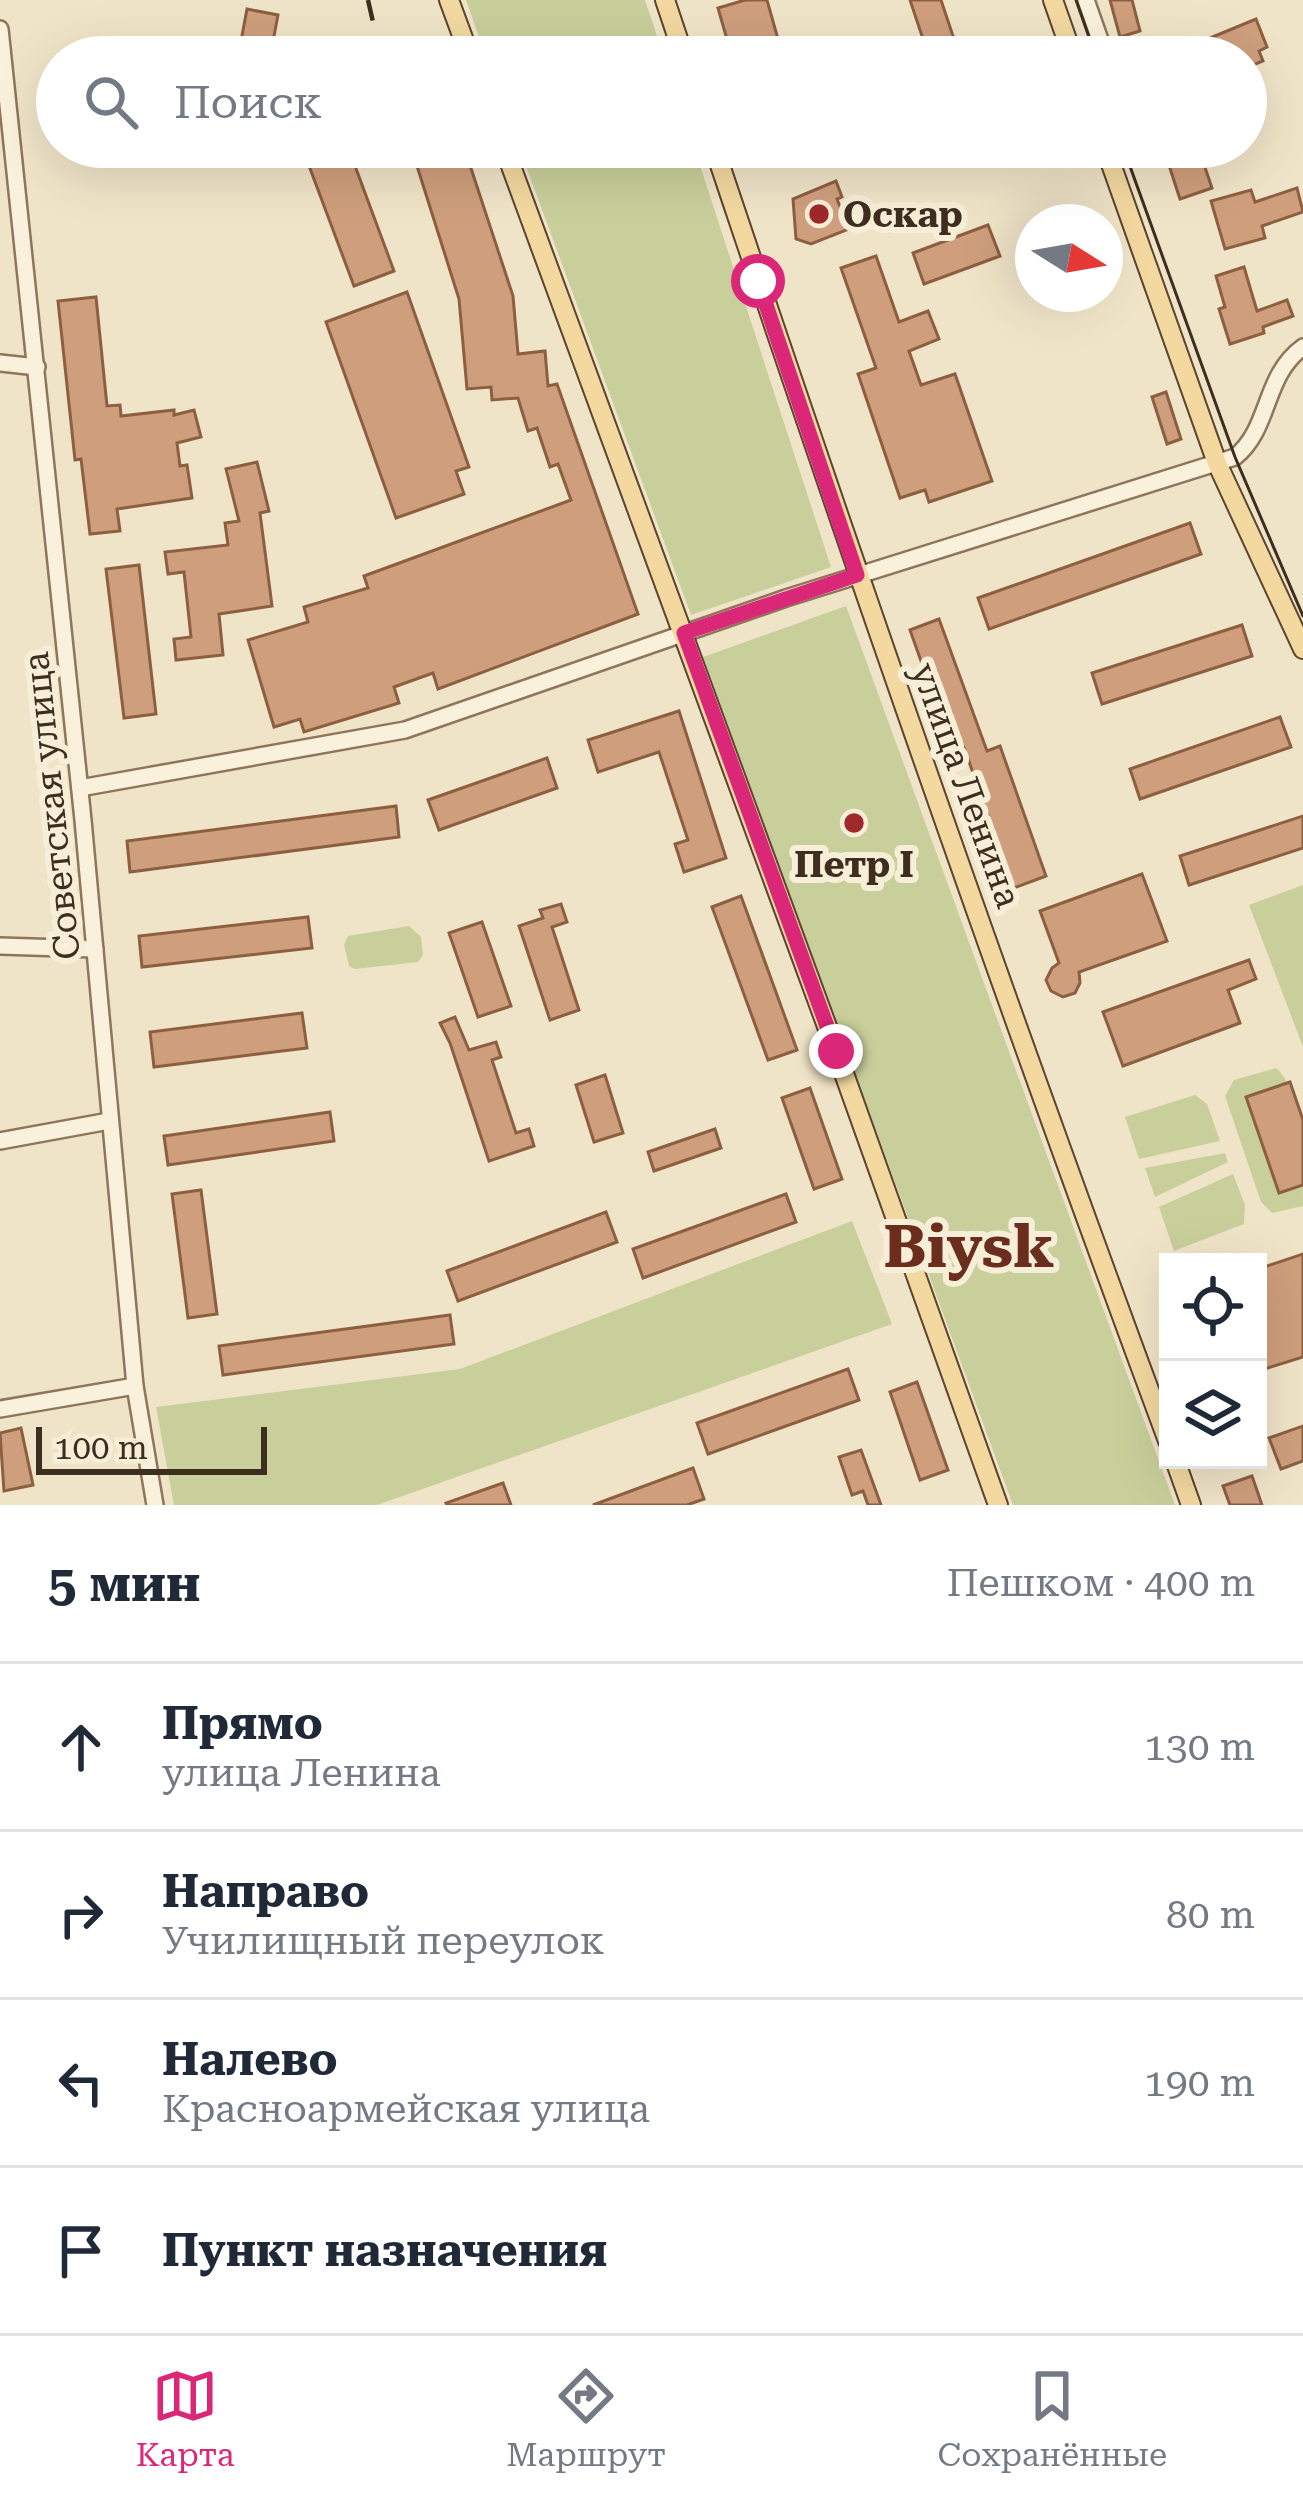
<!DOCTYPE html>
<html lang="ru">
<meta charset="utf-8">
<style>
:root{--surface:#fff;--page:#f2f2f3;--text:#1f2937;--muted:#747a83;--line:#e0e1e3;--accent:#db2777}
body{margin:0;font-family:"Roboto Serif",serif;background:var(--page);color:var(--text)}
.controls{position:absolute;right:36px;bottom:36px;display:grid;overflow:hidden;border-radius:0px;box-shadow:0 12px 48px #0002}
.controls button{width:108px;height:108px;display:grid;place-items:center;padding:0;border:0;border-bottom:3px solid var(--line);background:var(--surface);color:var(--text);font:60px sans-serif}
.compass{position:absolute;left:1015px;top:204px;width:108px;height:108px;border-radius:50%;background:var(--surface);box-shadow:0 12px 48px #0002;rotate:101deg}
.scale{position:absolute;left:36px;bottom:30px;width:231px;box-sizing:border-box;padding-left:12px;border:6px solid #3d2e20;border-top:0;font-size:33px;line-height:42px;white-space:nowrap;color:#3d2e20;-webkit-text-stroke:9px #f7eed8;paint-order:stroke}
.stop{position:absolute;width:36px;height:36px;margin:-27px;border:9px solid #db2777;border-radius:50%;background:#fff}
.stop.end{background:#db2777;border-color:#fff;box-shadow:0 3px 12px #0008}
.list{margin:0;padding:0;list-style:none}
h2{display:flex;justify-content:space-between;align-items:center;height:156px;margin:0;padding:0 48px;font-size:51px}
h2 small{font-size:39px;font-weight:400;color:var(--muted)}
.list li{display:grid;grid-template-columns:78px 1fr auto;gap:36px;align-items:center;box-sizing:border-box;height:168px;padding:0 48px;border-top:3px solid var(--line)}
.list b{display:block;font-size:45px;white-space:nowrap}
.list p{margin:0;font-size:39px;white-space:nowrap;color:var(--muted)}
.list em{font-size:39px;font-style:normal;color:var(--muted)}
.icon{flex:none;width:66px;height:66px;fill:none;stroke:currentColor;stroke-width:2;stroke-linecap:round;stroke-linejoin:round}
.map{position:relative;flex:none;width:1303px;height:1505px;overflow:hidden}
.search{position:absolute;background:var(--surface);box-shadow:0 12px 48px #0002;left:36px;right:36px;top:36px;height:132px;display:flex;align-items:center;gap:30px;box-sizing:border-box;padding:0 42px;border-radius:66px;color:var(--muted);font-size:45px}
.sheet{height:828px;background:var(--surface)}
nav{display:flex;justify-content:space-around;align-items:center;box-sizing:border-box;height:168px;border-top:3px solid var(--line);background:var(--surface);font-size:33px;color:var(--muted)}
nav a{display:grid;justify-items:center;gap:6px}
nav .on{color:var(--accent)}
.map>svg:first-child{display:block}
.green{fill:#c9cf9b}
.building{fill:#cf9f7d;stroke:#8d5f41;stroke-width:3}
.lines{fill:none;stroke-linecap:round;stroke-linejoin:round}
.minor-casing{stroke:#8d765c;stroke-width:20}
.major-casing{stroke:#5b4430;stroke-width:22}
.minor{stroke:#faf1dc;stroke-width:15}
.major{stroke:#f3d9a0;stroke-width:18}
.tram{stroke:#3d2e20;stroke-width:3}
.rail{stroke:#3d2e20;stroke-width:4.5;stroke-dasharray:21 21;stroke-linecap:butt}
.route{stroke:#db2777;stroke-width:15}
.poi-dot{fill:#9e2a2b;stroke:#f7eed8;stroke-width:4.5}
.labels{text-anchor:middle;stroke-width:12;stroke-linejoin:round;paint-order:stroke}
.poi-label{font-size:36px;font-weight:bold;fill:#3d2e20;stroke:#f7eed8;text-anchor:start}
.street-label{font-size:36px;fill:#3d2e20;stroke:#f7eed8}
.town-label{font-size:60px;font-weight:bold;fill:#6b2e1e;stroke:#f7eed8}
</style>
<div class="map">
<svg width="1303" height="1505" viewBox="0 0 1303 1505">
<rect width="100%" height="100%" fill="#f0e4c8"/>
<g class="green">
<polygon points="466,0 645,0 664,57 486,57"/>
<polygon points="519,147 694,147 831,567 691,615"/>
<polygon points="846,606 1175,1505 1013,1505 703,657"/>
<polygon points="1303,885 1303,1047 1249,905"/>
<polygon points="409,926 421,937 423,955 418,962 355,969 349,966 344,945 348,936"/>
<path d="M1276,1068C1303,1090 1303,1170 1303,1206L1272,1213L1261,1202L1225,1096L1234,1080Z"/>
<polygon points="1195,1095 1207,1104 1220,1141 1139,1159 1125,1117"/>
<polygon points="1225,1153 1228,1162 1155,1197 1145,1168"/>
<polygon points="1233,1174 1245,1205 1244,1224 1174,1251 1159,1207"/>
<polygon points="852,1221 892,1324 377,1505 174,1505 156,1407 460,1369"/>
</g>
<g class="building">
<polygon points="745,0 767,0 783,57 732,57 718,8"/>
<polygon points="910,0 941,0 960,57 929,57"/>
<polygon points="1110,0 1132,0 1140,31 1120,37"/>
<polygon points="247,9 278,15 270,57 238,57"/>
<polygon points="1256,19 1267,47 1259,51 1263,61 1246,68 1246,57 1164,57"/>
<polygon points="302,147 348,147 394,271 354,286"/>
<polygon points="411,147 464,147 513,296 518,354 545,351 548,386 557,384 638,614 438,689 433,673 394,687 399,703 304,732 300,719 274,727 248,640 308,622 304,607 368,588 364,576 571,500 558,464 550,467 537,428 528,431 518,398 492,400 491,387 467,389 459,299"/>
<polygon points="1163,147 1198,147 1212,188 1180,199"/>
<polygon points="836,181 842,197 837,199 849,229 811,244 796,239 793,199"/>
<polygon points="1297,188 1303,212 1262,226 1265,238 1225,249 1211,201 1251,190 1255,202"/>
<polygon points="988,225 1000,256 924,284 913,253"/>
<polygon points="876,256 899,322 928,311 939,339 909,351 921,385 955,374 992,481 929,502 925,490 900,498 858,374 876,368 841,268"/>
<polygon points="1244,267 1257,311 1287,300 1293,316 1263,327 1264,333 1230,344 1219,309 1225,307 1216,276"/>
<polygon points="407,292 469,467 456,471 464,494 396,518 326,322"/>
<polygon points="96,297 107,406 120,405 121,416 174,410 174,415 194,410 201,437 177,443 180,466 187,465 192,498 117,509 120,531 90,534 81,459 75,460 58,301"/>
<polygon points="1166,392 1181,439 1167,444 1152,397"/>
<polygon points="257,462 269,511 260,513 272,606 219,614 223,655 176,660 174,639 191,637 184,572 168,574 165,552 228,545 225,523 239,521 226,469"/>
<polygon points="1190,523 1201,554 989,629 978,598"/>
<polygon points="139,565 156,714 124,718 106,569"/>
<polygon points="939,619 987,751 1000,746 1046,876 1014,888 962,742 951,746 910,630"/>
<polygon points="1242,625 1252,656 1102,704 1092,673"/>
<polygon points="679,711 726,858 684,872 675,844 688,840 659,752 598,772 588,740"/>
<polygon points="1280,717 1291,747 1140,799 1130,769"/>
<polygon points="547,758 557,788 439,830 428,800"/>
<polygon points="396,806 399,837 130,872 127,841"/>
<polygon points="1303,816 1303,848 1189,885 1180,856"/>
<polygon points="1142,874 1167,941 1079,972 1080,983 1075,993 1063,997 1051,991 1046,980 1052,968 1059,963 1040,911"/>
<polygon points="741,896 797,1050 768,1060 712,907"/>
<polygon points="561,904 567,922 552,927 579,1010 550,1020 519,926 543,918 540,910"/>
<polygon points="308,917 312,948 142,967 139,936"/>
<polygon points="482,922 511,1006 478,1017 449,933"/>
<polygon points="1249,960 1256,979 1228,990 1240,1023 1123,1066 1103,1012"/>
<polygon points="302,1013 307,1048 154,1067 150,1032"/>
<polygon points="455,1017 469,1050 496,1042 501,1057 492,1060 516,1133 529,1129 534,1146 489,1161 450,1043 440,1023"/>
<polygon points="605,1075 623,1133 594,1142 576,1085"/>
<polygon points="1290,1082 1303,1120 1303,1185 1279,1193 1246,1097"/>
<polygon points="810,1088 842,1179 814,1189 782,1098"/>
<polygon points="330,1112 334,1141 168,1165 164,1136"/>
<polygon points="715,1129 721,1148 654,1171 648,1152"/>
<polygon points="201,1190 217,1314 188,1318 172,1194"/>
<polygon points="786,1194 796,1222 643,1278 633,1249"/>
<polygon points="606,1212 617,1242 458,1301 447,1271"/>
<polygon points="1303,1254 1303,1357 1258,1371 1258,1269"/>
<polygon points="450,1315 454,1344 223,1375 219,1346"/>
<polygon points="848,1369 859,1400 708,1454 697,1423"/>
<polygon points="917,1382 948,1470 920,1480 890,1392"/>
<polygon points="1303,1426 1303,1461 1281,1469 1269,1438"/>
<polygon points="21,1428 33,1485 4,1491 0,1433"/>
<polygon points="861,1450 881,1505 868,1505 863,1491 852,1495 839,1457"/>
<polygon points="693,1468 704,1499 687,1505 593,1505"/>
<polygon points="1252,1476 1262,1505 1230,1505 1223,1486"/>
<polygon points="503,1483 511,1505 447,1505 446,1503"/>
</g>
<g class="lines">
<g class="minor-casing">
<g id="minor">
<polyline points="1086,0 1106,57"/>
<polyline points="0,29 83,820 135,1386 155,1505"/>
<polyline points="1109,158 1138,147"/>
<polyline points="0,363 37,367"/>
<path d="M80,788L405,730L786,598L1235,457C1271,428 1263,376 1303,347"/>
<polyline points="0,946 95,949"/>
<polyline points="0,1141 109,1121"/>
<polyline points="0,1409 135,1386"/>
</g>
</g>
<g class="major-casing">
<g id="major">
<polyline points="449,0 470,57"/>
<polyline points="665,0 684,57"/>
<polyline points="1053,0 1073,57"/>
<polyline points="504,147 836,1051 998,1505"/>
<path d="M714,147C859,581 1009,1013 1168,1441"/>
<polyline points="1105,147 1217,463 1303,649"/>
<polyline points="1175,1460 1191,1505"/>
</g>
</g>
<use href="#minor" class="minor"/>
<use href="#major" class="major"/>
<g class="tram">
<polyline points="1076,0 1096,57"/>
<polyline points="1123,147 1235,457 1303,616"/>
</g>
<polyline class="rail" points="368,0 381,57"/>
</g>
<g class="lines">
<polyline class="route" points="758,281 857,575 684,633 836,1051"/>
</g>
<g class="poi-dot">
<circle cx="819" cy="214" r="12"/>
<circle cx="854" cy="823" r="12"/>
</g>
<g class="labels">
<g class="poi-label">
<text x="843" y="227">Оскар</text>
<text x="854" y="877" text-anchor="middle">Петр I</text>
</g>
<g class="street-label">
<text transform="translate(967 785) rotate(70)" y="13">улица Ленина</text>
<text transform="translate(51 806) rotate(-96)" y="13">Советская улица</text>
</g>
<g class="town-label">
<text x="969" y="1267">Biysk</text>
</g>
</g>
</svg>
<div class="controls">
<button><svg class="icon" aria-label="locate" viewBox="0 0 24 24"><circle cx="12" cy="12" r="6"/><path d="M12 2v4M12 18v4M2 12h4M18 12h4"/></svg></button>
<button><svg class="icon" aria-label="layers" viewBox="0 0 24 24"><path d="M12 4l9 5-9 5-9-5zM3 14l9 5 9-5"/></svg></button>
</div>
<svg class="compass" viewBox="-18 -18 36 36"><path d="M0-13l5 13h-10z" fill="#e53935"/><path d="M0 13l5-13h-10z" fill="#747a83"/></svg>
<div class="scale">100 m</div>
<div class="stop" style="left:758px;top:281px"></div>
<div class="stop end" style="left:836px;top:1051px"></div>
<div class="search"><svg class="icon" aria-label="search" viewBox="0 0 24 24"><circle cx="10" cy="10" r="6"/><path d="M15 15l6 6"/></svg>Поиск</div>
</div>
<section class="sheet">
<h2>5 мин<small>Пешком · 400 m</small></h2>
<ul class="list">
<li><svg class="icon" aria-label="ahead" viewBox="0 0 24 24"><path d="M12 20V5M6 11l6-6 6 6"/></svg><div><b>Прямо</b><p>улица Ленина</p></div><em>130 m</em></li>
<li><svg class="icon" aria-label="right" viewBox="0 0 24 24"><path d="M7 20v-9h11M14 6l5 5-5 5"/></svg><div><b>Направо</b><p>Училищный переулок</p></div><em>80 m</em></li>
<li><svg class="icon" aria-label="left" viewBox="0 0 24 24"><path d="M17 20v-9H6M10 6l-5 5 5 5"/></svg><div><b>Налево</b><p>Красноармейская улица</p></div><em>190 m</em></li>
<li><svg class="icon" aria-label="arrive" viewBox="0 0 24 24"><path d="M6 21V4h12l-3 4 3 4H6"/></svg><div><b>Пункт назначения</b></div></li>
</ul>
</section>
<nav>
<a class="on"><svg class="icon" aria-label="map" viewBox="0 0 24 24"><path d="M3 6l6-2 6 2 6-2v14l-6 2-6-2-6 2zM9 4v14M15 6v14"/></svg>Карта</a>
<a><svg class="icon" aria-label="directions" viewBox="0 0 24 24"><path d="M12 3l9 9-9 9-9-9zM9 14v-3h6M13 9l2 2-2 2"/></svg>Маршрут</a>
<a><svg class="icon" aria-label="saved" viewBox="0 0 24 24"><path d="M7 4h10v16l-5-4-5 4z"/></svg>Сохранённые</a>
</nav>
